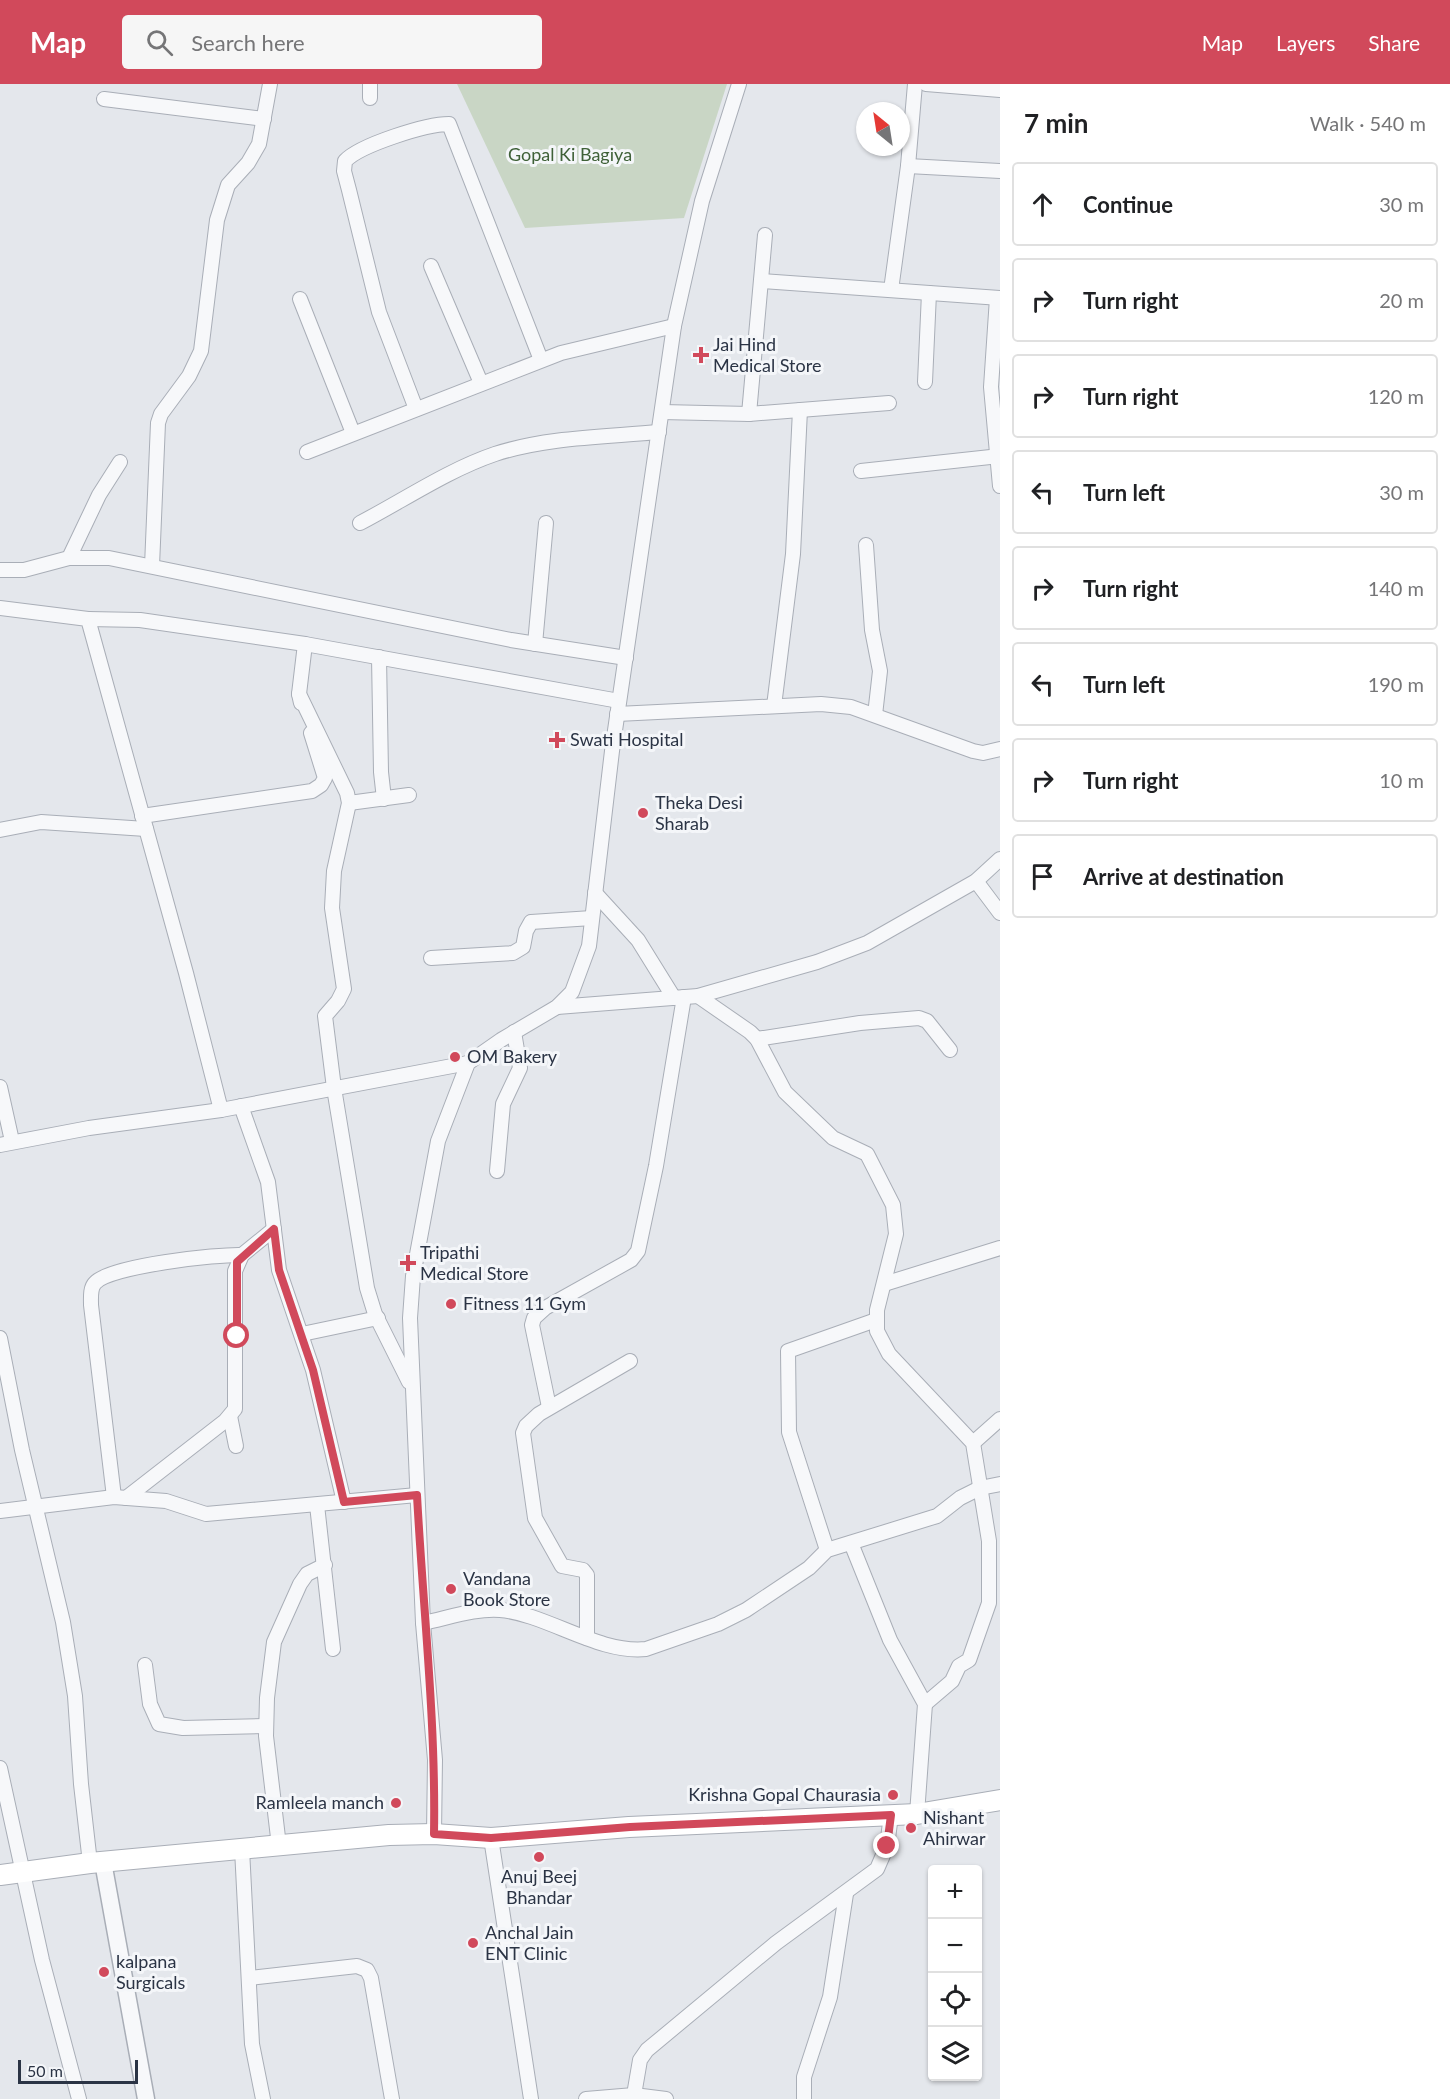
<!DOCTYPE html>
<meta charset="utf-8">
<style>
:root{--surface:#fff;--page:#f6f6f6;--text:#202124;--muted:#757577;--line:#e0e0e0;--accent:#d1495b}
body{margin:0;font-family:Lato,sans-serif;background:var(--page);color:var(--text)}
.controls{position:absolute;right:18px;bottom:18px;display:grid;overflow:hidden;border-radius:6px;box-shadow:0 2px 4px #0004}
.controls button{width:54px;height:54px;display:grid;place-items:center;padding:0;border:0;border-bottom:2px solid var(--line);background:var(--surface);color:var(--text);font:30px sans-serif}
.compass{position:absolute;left:856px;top:18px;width:54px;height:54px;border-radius:50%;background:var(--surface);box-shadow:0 2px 4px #0004;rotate:330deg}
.scale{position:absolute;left:18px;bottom:15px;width:120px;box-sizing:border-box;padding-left:6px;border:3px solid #2b3445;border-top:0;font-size:16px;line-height:21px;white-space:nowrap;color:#2b3445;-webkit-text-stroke:4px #f4f6f9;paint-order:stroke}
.stop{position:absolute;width:18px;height:18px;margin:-14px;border:4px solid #d1495b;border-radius:50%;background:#fff}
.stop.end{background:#d1495b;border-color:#fff;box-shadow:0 2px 6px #0008}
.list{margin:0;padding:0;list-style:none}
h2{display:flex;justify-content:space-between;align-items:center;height:78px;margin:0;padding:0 24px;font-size:26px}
h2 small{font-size:20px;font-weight:400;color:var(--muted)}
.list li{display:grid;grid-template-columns:39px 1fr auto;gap:18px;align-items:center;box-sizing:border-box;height:84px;margin:0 12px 12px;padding:0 12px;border:2px solid var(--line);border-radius:6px}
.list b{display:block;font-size:22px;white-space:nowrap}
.list em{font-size:20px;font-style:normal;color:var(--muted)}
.icon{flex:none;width:33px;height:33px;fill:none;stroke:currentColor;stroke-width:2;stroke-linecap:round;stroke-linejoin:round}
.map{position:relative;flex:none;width:1000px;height:2015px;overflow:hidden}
header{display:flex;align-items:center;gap:36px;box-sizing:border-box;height:84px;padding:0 30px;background:var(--accent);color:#fff}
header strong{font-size:28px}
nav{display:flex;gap:33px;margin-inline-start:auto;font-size:21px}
.search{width:420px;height:54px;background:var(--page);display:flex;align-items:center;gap:15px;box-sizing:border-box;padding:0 21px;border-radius:6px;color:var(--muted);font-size:22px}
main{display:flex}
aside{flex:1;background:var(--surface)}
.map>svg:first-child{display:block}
.green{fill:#c9d6c5}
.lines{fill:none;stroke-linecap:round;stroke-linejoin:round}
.minor-casing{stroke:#a9aeb7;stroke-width:16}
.tertiary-casing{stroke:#a9aeb7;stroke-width:19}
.secondary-casing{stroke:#a9aeb7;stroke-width:22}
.minor{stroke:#f7f8fa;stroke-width:14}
.tertiary{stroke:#f7f8fa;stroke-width:16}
.secondary{stroke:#fff;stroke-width:20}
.route{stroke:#d1495b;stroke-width:8}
.poi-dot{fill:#d1495b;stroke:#f4f6f9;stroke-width:2}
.labels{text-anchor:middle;stroke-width:6;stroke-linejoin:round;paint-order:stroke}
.park-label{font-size:18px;fill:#3f6138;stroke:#f4f6f9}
.poi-label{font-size:18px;fill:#2b3445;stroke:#f4f6f9;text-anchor:start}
</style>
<header>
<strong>Map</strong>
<div class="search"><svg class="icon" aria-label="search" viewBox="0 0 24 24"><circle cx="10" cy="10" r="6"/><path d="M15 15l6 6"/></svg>Search here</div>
<nav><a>Map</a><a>Layers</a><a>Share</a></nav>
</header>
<main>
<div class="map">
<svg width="1000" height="2015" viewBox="0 0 1000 2015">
<rect width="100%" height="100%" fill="#e4e7ec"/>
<polygon class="green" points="457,0 727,0 684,134 525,144"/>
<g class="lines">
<g class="minor-casing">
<g id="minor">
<polyline points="370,0 370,14"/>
<polyline points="926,0 1000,6"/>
<polyline points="104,15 264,35"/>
<polyline points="908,82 1000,87"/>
<polyline points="431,182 481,299"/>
<polyline points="761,197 1000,214"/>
<polyline points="891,206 908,82 915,0"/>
<polyline points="997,214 991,303 1000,402"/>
<polyline points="300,215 353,349"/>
<polyline points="925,298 929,209"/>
<path d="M416,325L379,228L349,106L344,87L345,77C360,61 426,40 449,40L541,276"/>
<polyline points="662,328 749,330 889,319"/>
<polyline points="749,330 765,151"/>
<polyline points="307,368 561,269 674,242"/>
<polyline points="861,387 1000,372"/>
<path d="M360,439C404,416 448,386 495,370C547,353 605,353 659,348"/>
<polyline points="866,461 872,546 880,587 875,631"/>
<polyline points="69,474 99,411 120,378"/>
<polyline points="152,482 158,339 161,330 189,292 201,267 217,136 228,101 248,79 259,60 270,0"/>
<polyline points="0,486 24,486 69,474 109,474 511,556 626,574"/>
<polyline points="0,524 88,535 186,889 221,1026"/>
<polyline points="88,535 140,536 305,560 619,617"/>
<polyline points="535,560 546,439"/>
<polyline points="379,573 381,688 384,715"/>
<polyline points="299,610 347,709 349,719 334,787 332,824 344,905 338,917 325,932 334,1004 367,1204 375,1230 409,1298"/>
<polyline points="301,619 299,610 305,560"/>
<polyline points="774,622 793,470 800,326"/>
<polyline points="617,630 821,620 851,623 973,667 983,669 1000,665"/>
<polyline points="349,719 409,711"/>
<polyline points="142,732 312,707 321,701 325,694 311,649"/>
<polyline points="0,746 41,738 146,745"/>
<polyline points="976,797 1000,829"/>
<polyline points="595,809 638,856 674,914"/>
<polyline points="431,874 513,869 523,863 526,847 531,838 592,834"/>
<polyline points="698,912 750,948 757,955 785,1008 833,1054 867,1070 893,1121 896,1150 877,1226 877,1247 889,1270 973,1359 989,1457 989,1519 969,1576 959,1582 952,1597 925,1620"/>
<polyline points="557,923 698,912 817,878 867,859 976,797 1000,775"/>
<polyline points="757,955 860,939 919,934 927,937 950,966"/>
<polyline points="0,1003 12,1057"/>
<polyline points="241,1022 268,1098 279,1186 313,1286 344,1418"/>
<polyline points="0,1061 89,1044 221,1026 468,979"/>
<polyline points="497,1087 503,1020 520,984 514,948"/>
<polyline points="884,1200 1000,1164"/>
<polyline points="302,1250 378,1234"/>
<polyline points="0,1254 22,1366 63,1538 75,1612 81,1700 90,1779"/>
<polyline points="549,1323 532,1241 534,1234 545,1224 631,1176 638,1167 656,1082 684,913"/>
<polyline points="230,1332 236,1362"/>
<polyline points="973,1359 1000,1335"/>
<path d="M114,1413L91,1221C91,1214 90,1204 95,1199C109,1182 218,1170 242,1171"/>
<polyline points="126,1414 225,1337 235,1325 235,1187 242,1171 274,1145"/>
<polyline points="317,1421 333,1565"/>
<polyline points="0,1427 114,1413 166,1417 206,1430 417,1411"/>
<polyline points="851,1459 890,1556 925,1620 917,1730"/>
<polyline points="827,1466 789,1348 788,1267 876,1236"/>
<path d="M423,1539C448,1534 476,1524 500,1526C547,1530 598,1570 646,1565L718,1540L746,1526L809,1484L827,1466L937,1432L960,1414L980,1404L1000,1400"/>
<polyline points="587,1554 587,1491 583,1486 562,1482 535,1434 523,1349 526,1342 539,1330 630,1277"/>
<polyline points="145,1581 150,1620 159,1640 183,1644 266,1642"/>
<polyline points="0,1684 42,1876 79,2015"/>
<polyline points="434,1750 435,1676 423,1539 410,1234 413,1192 438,1057 468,979 501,956 557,923 572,908 589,862 612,667 674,242 702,117 739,0"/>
<polyline points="491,1754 531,2015"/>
<polyline points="279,1762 266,1652 267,1614 274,1558 300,1500 307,1490 325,1481"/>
<polyline points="242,1765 252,1960 263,2015"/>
<polyline points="249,1894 357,1882 367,1886 371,1894 392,2015"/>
<polyline points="634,2011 640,1976 647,1966 776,1859 877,1785 887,1762 891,1731"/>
<polyline points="586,2015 634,2011 666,2015"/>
<polyline points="804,2015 804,1993 830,1913 846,1810"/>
</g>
</g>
<g class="tertiary-casing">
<polyline id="tertiary" points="103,1778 146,2015"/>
</g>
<g class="secondary-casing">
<polyline id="secondary" points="0,1791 90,1779 389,1751 434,1750 491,1754 629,1743 917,1730 1000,1716"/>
</g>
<use href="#minor" class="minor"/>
<use href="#tertiary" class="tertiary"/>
<use href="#secondary" class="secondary"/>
</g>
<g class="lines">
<path class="route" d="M237,1252V1178L274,1145L279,1186L313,1286L344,1418L417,1411C423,1524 436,1637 434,1750L491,1754L630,1743L891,1731L887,1762"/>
</g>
<g class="poi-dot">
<path d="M698 262h6v6h6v6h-6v6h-6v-6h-6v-6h6z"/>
<path d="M554 647h6v6h6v6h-6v6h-6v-6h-6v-6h6z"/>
<circle cx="643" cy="729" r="6"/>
<circle cx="455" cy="973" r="6"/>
<path d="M405 1170h6v6h6v6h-6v6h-6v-6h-6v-6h6z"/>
<circle cx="451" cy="1220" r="6"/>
<circle cx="451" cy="1505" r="6"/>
<circle cx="893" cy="1711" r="6"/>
<circle cx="396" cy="1719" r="6"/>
<circle cx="911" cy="1744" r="6"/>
<circle cx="539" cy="1773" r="6"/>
<circle cx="473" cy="1859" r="6"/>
<circle cx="104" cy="1888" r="6"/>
</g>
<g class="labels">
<g class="park-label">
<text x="570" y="77">Gopal Ki Bagiya</text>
</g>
<g class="poi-label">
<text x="713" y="267">Jai Hind<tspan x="713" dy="21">Medical Store</tspan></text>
<text x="570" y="662">Swati Hospital</text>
<text x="655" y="725">Theka Desi<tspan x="655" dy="21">Sharab</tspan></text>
<text x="467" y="979">OM Bakery</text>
<text x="420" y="1175">Tripathi<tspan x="420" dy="21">Medical Store</tspan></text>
<text x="463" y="1226">Fitness 11 Gym</text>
<text x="463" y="1501">Vandana<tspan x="463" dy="21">Book Store</tspan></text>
<text x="881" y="1717" text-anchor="end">Krishna Gopal Chaurasia</text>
<text x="384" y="1725" text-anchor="end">Ramleela manch</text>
<text x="923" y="1740">Nishant<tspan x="923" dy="21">Ahirwar</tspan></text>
<text x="539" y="1799" text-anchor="middle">Anuj Beej<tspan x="539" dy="21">Bhandar</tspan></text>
<text x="485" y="1855">Anchal Jain<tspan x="485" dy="21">ENT Clinic</tspan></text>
<text x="116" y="1884">kalpana<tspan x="116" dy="21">Surgicals</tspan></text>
</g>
</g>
</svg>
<div class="controls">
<button>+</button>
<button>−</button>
<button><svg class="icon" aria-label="locate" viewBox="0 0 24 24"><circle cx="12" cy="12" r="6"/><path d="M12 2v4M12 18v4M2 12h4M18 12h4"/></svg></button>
<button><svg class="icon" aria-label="layers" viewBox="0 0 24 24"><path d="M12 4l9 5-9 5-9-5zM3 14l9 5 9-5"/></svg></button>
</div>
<svg class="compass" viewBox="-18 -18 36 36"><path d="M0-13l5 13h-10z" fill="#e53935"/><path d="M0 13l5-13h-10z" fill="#757577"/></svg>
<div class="scale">50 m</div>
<div class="stop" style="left:237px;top:1252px"></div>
<div class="stop end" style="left:887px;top:1762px"></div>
</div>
<aside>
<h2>7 min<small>Walk · 540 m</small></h2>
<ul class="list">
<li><svg class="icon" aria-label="ahead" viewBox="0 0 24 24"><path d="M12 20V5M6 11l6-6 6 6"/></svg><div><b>Continue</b></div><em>30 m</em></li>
<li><svg class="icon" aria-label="right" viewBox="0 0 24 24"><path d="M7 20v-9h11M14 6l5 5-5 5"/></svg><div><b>Turn right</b></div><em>20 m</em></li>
<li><svg class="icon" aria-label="right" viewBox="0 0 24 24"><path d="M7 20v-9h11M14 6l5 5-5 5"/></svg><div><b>Turn right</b></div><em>120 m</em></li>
<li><svg class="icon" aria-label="left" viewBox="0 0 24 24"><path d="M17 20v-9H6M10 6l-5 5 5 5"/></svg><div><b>Turn left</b></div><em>30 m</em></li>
<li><svg class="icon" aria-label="right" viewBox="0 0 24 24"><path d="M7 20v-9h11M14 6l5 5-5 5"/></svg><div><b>Turn right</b></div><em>140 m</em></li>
<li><svg class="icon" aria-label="left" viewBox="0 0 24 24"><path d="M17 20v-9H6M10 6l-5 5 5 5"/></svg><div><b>Turn left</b></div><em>190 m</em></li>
<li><svg class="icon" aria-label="right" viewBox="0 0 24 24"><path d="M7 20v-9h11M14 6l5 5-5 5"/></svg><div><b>Turn right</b></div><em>10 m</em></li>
<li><svg class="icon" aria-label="arrive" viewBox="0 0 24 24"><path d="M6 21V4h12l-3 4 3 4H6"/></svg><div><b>Arrive at destination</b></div></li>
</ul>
</aside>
</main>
